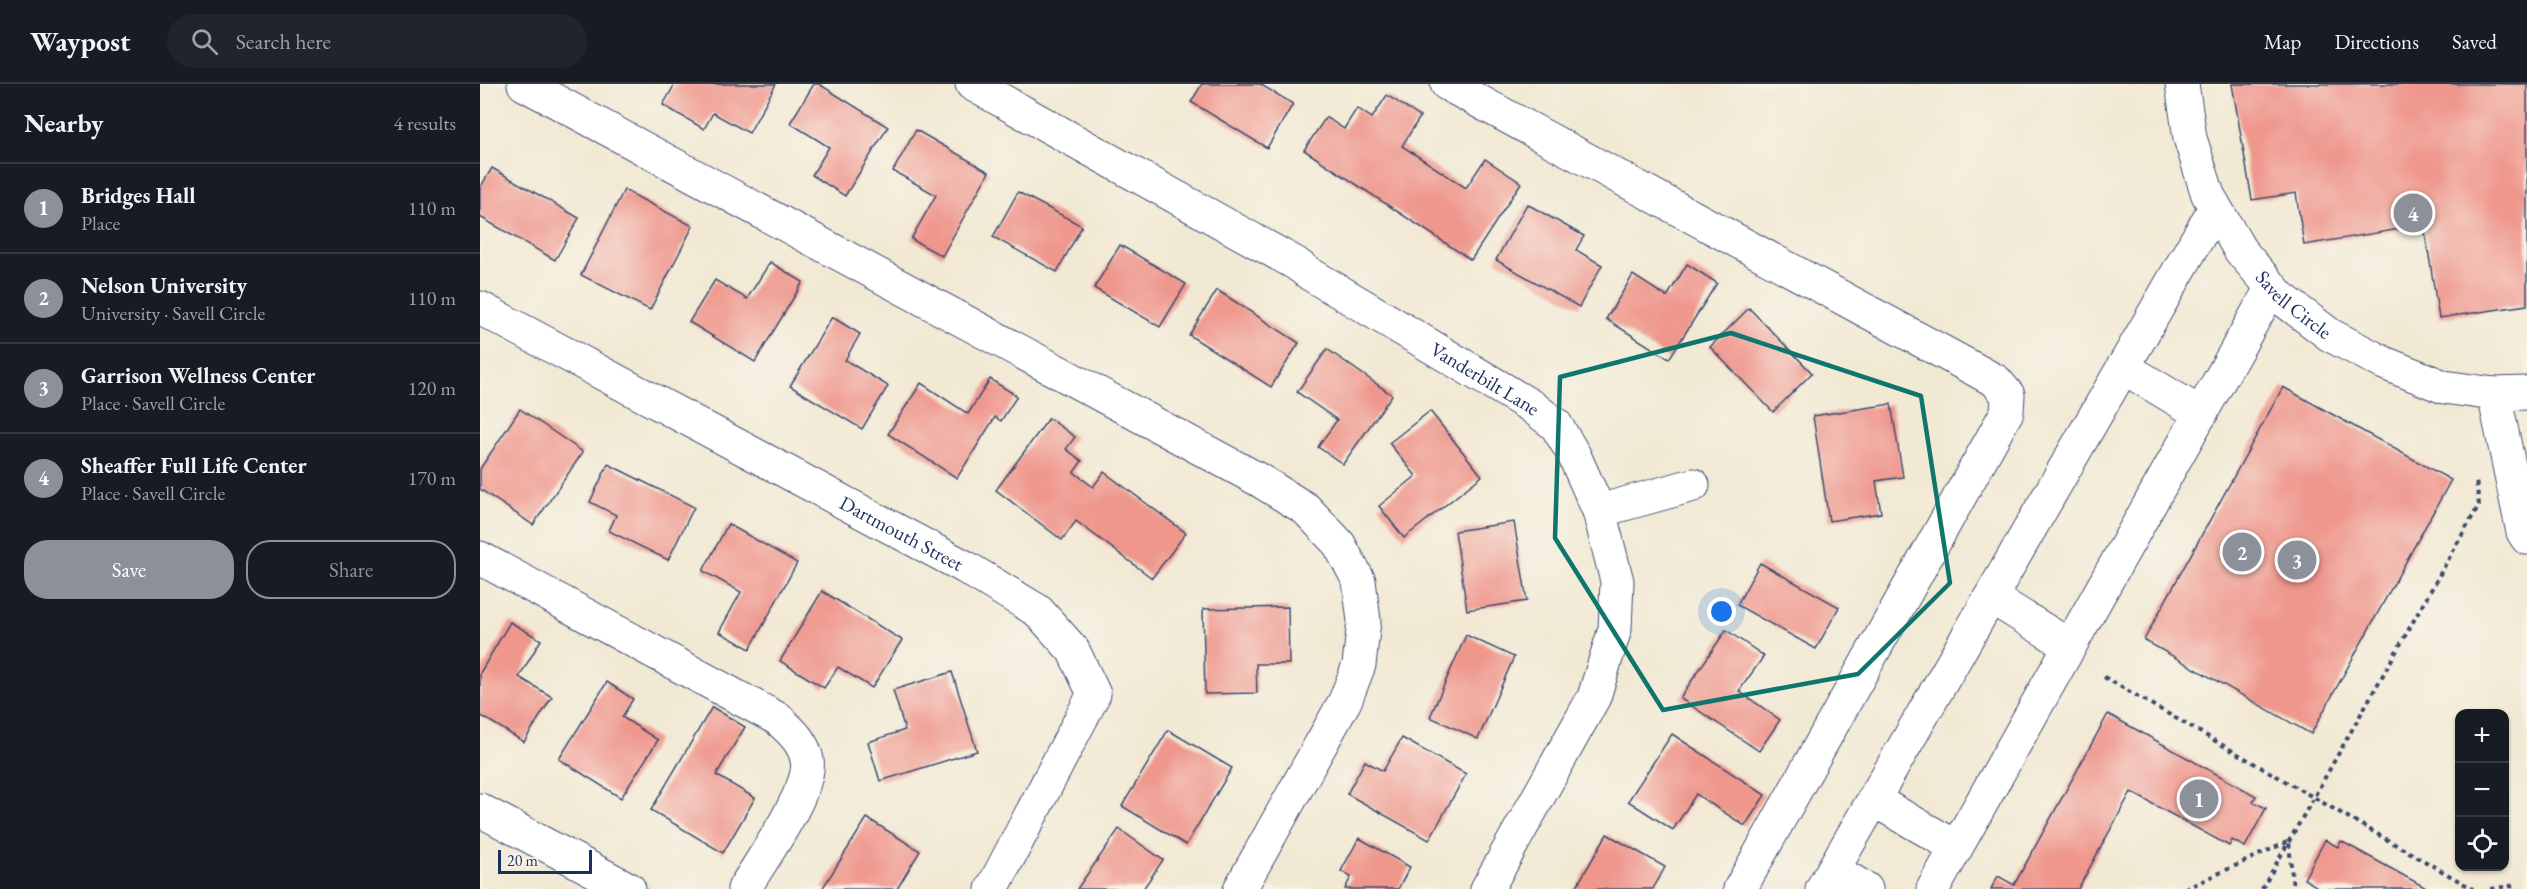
<!DOCTYPE html>
<meta charset="utf-8">
<style>
:root{--surface:#171b24;--page:#20242c;--text:#f1f3f6;--muted:#9ea1a6;--line:#363941;--accent:#8c9099}
body{margin:0;font-family:"EB Garamond",serif;background:var(--page);color:var(--text)}
.controls{position:absolute;right:18px;bottom:18px;display:grid;overflow:hidden;border-radius:12px;box-shadow:0 2px 4px #0004}
.controls button{width:54px;height:54px;display:grid;place-items:center;padding:0;border:0;border-bottom:2px solid var(--line);background:var(--surface);color:var(--text);font:30px sans-serif}
.scale{position:absolute;left:18px;bottom:15px;width:94px;box-sizing:border-box;padding-left:6px;border:3px solid #1b2f5e;border-top:0;font-size:16px;line-height:21px;white-space:nowrap;color:#1b2f5e;-webkit-text-stroke:4px #f7f3e8;paint-order:stroke}
.you{position:absolute;left:1242px;top:528px;width:21px;height:21px;margin:-15px;border:4px solid #fff;border-radius:50%;background:#1a73e8;box-shadow:0 0 0 9px #1a73e833}
.badge{display:grid;place-items:center;width:39px;height:39px;border-radius:50%;background:var(--accent);color:#fff;font-size:20px;font-weight:700}
.pin{position:absolute;translate:-50% -50%;border:3px solid #fff;box-shadow:0 2px 6px #0006}
.list{margin:0;padding:0;list-style:none}
h2{display:flex;justify-content:space-between;align-items:center;height:78px;margin:0;padding:0 24px;font-size:26px}
h2 small{font-size:20px;font-weight:400;color:var(--muted)}
.list li{display:grid;grid-template-columns:39px 1fr auto;gap:18px;align-items:center;box-sizing:border-box;height:90px;padding:0 24px;border-top:2px solid var(--line)}
.list b{display:block;font-size:22px;white-space:nowrap}
.list p{margin:0;font-size:20px;white-space:nowrap;color:var(--muted)}
.list em{font-size:20px;font-style:normal;color:var(--muted)}
.actions{display:flex;gap:12px;padding:18px 24px}
.actions a{flex:1;padding:14px 0;border:2px solid var(--accent);border-radius:24px;text-align:center;font-size:21px;color:var(--accent)}
.actions .main{background:var(--accent);color:#fff}
.icon{flex:none;width:33px;height:33px;fill:none;stroke:currentColor;stroke-width:2;stroke-linecap:round;stroke-linejoin:round}
.map{position:relative;flex:none;width:2047px;height:805px;overflow:hidden}
header{display:flex;align-items:center;gap:36px;box-sizing:border-box;height:84px;padding:0 30px;background:var(--surface);border-bottom:2px solid var(--line)}
header strong{font-size:28px}
nav{display:flex;gap:33px;margin-inline-start:auto;font-size:21px}
.search{width:420px;height:54px;background:var(--page);display:flex;align-items:center;gap:15px;box-sizing:border-box;padding:0 21px;border-radius:33px;color:var(--muted);font-size:22px}
main{display:flex}
aside{flex:1;background:var(--surface)}
.map>svg:first-child{display:block}
.building{fill:#ef978d}
.lines{fill:none;stroke-linecap:round;stroke-linejoin:round}
.minor-casing{stroke:#3b4b70;stroke-width:35}
.path{stroke:#3b4b70;stroke-width:4;stroke-dasharray:4.5 4.5;stroke-linecap:butt}
.minor{stroke:#fff;stroke-width:33}
.marked{fill:none;stroke:#0f766e;stroke-width:4.5;stroke-linejoin:round}
.labels{text-anchor:middle;stroke-width:4.5;stroke-linejoin:round;paint-order:stroke}
.street-label{font-size:20px;fill:#1b2f5e;stroke:#f7f3e8}
</style>
<header>
<strong>Waypost</strong>
<div class="search"><svg class="icon" aria-label="search" viewBox="0 0 24 24"><circle cx="10" cy="10" r="6"/><path d="M15 15l6 6"/></svg>Search here</div>
<nav><a>Map</a><a>Directions</a><a>Saved</a></nav>
</header>
<main>
<aside>
<h2>Nearby<small>4 results</small></h2>
<ul class="list">
<li><span class="badge">1</span><div><b>Bridges Hall</b><p>Place</p></div><em>110 m</em></li>
<li><span class="badge">2</span><div><b>Nelson University</b><p>University · Savell Circle</p></div><em>110 m</em></li>
<li><span class="badge">3</span><div><b>Garrison Wellness Center</b><p>Place · Savell Circle</p></div><em>120 m</em></li>
<li><span class="badge">4</span><div><b>Sheaffer Full Life Center</b><p>Place · Savell Circle</p></div><em>170 m</em></li>
</ul>
<div class="actions"><a class="main">Save</a><a>Share</a></div>
</aside>
<div class="map">
<svg width="2047" height="805" viewBox="0 0 2047 805">
<rect width="100%" height="100%" fill="#f7f3e8"/>
<filter id="ink" filterUnits="userSpaceOnUse"><feTurbulence type="fractalNoise" baseFrequency=".0167" numOctaves="2"/><feDisplacementMap in="SourceGraphic" scale="12" xChannelSelector="R" yChannelSelector="G"/><feConvolveMatrix kernelMatrix="1 2 1 2 8 2 1 2 1" color-interpolation-filters="sRGB"/></filter>
<filter id="wash" filterUnits="userSpaceOnUse"><feTurbulence type="fractalNoise" baseFrequency=".008" numOctaves="4" result="noise"/><feDisplacementMap in="SourceGraphic" scale="24" xChannelSelector="R" yChannelSelector="G"/><feGaussianBlur stdDeviation="1.35" result="paint"/><feColorMatrix in="noise" values="0 0 0 0 0 0 0 0 0 0 0 0 0 0 0 0 0 1.4 0 .05"/><feComposite in="paint" operator="in"/></filter>
<g filter="url(#wash)">
<rect width="100%" height="100%" fill="#f2e9d4"/>
<g id="blocks">
<g class="building">
<polygon points="195,0 296,0 269,49 233,29 224,45 183,21"/>
<polygon points="334,0 339,0 408,43 365,112 332,91 349,63 310,39"/>
<polygon points="722,0 780,0 813,20 787,64 711,18"/>
<polygon points="1752,0 2047,0 2047,221 1959,234 1944,141 1824,161 1816,109 1772,116"/>
<polygon points="907,11 940,33 922,62 986,104 1005,75 1041,99 991,176 824,66 846,33 864,45 877,24 892,34"/>
<polygon points="436,46 509,88 462,172 431,155 456,111 413,87"/>
<polygon points="12,84 99,134 75,176 0,133 0,104"/>
<polygon points="144,106 213,142 170,226 101,191"/>
<polygon points="538,108 602,142 577,188 513,153"/>
<polygon points="1047,120 1104,152 1096,166 1122,181 1099,223 1016,176"/>
<polygon points="640,161 706,200 680,243 614,204"/>
<polygon points="290,178 323,198 275,278 209,238 235,196 267,215"/>
<polygon points="1207,180 1237,199 1189,275 1126,235 1153,191 1187,213"/>
<polygon points="737,206 819,259 791,303 709,251"/>
<polygon points="1269,224 1332,289 1293,328 1230,263"/>
<polygon points="352,233 380,250 365,276 408,302 382,345 310,302"/>
<polygon points="847,265 912,311 863,380 838,363 857,336 817,308"/>
<polygon points="510,295 537,312 521,337 515,333 477,394 408,350 441,299 488,330"/>
<polygon points="1803,303 1971,396 1831,650 1664,556"/>
<polygon points="1411,320 1423,393 1396,397 1401,429 1349,437 1333,332"/>
<polygon points="40,325 103,368 53,441 0,405 0,385"/>
<polygon points="950,327 1002,392 924,454 899,422 936,392 909,359"/>
<polygon points="569,334 595,353 586,365 602,377 594,388 613,403 624,388 706,449 672,494 596,437 582,456 516,406"/>
<polygon points="128,380 214,423 188,476 129,447 136,431 110,418"/>
<polygon points="1034,438 1047,517 987,526 975,447"/>
<polygon points="248,440 317,479 270,565 239,548 261,508 223,487"/>
<polygon points="1280,479 1359,523 1336,565 1257,521"/>
<polygon points="342,507 422,556 392,604 358,583 344,604 300,577"/>
<polygon points="808,523 809,580 776,580 777,609 725,610 723,525"/>
<polygon points="30,538 61,556 39,593 72,613 44,658 0,631 0,589"/>
<polygon points="1246,546 1284,572 1259,607 1300,636 1279,667 1200,614"/>
<polygon points="986,551 1034,573 998,655 950,633"/>
<polygon points="472,588 497,667 400,697 388,658 425,646 413,606"/>
<polygon points="127,598 153,615 142,633 178,656 141,714 79,675"/>
<polygon points="232,623 265,643 236,691 275,714 243,769 171,726"/>
<polygon points="1628,630 1776,712 1773,718 1786,724 1765,763 1752,756 1749,762 1651,708 1598,805 1511,805 1518,792 1534,801"/>
<polygon points="688,646 752,684 706,761 642,722"/>
<polygon points="1192,650 1285,711 1265,742 1216,710 1193,746 1148,717"/>
<polygon points="922,654 986,690 949,756 867,710 885,677 903,687"/>
<polygon points="387,734 440,767 417,805 342,805"/>
<polygon points="639,745 683,776 663,805 597,805"/>
<polygon points="1127,750 1185,783 1173,805 1095,805"/>
<polygon points="879,754 930,783 918,805 865,805 871,793 861,787"/>
<polygon points="1845,756 1858,763 1861,757 1948,805 1835,805 1836,802 1824,795"/>
</g>
</g>
</g>
<g filter="url(#ink)">
<use href="#blocks" fill-opacity="0" stroke="#3b4b70" stroke-width="1.5"/>
<g class="lines">
<g class="minor-casing">
<g id="minor">
<polyline points="44,0 779,396 826,425 859,460 879,497 884,537 879,581 865,617 760,805"/>
<path id="s1" d="M492,0L815,179L830,190L1051,322L1076,341L1094,371L1119,427L1137,497L1135,545L1114,613L1007,805"/>
<polyline points="967,0 1516,297 1528,311 1527,328 1260,805"/>
<path id="s2" d="M1702,0L1710,54L1728,111L1760,166L1800,213L1850,251L1904,279L1964,303L2014,310L2047,309"/>
<path id="s3" d="M0,224L485,483L558,527L593,566L614,610L512,805"/>
<polyline points="1643,283 1721,330"/>
<polyline points="2014,310 2043,448 2047,454"/>
<polyline points="1119,427 1213,401"/>
<path d="M0,474L298,635C310,646 324,658 327,676C333,705 280,778 264,805"/>
<polyline points="1511,513 1590,562"/>
<polyline points="1394,716 1476,763"/>
<polyline points="0,726 149,805"/>
<polyline points="1353,786 1386,805"/>
<polyline points="1342,805 1735,124"/>
<polyline points="1453,805 1792,203"/>
</g>
</g>
<g class="path">
<polyline points="1624,593 1993,805"/>
<polyline points="1705,805 1809,757 1813,805"/>
<polyline points="1782,805 1999,421 1996,396"/>
<polyline points="2011,805 2036,801"/>
</g>
<use href="#minor" class="minor"/>
</g>
</g>
<path class="marked" d="M1251,249L1441,312L1470,499L1378,590L1183,626L1075,454L1080,293Z"/>
<g class="labels">
<g class="street-label">
<text dy="7" stroke="none"><textPath href="#s2" startOffset="255">Savell Circle</textPath></text>
<text dy="7" stroke="none"><textPath href="#s1" startOffset="592">Vanderbilt Lane</textPath></text>
<text dy="7" stroke="none"><textPath href="#s3" startOffset="478">Dartmouth Street</textPath></text>
</g>
</g>
</svg>
<div class="controls">
<button>+</button>
<button>−</button>
<button><svg class="icon" aria-label="locate" viewBox="0 0 24 24"><circle cx="12" cy="12" r="6"/><path d="M12 2v4M12 18v4M2 12h4M18 12h4"/></svg></button>
</div>
<div class="scale">20 m</div>
<div class="you"></div>
<div class="pin badge" style="left:1719px;top:715px">1</div>
<div class="pin badge" style="left:1762px;top:468px">2</div>
<div class="pin badge" style="left:1817px;top:476px">3</div>
<div class="pin badge" style="left:1933px;top:129px">4</div>
</div>
</main>
